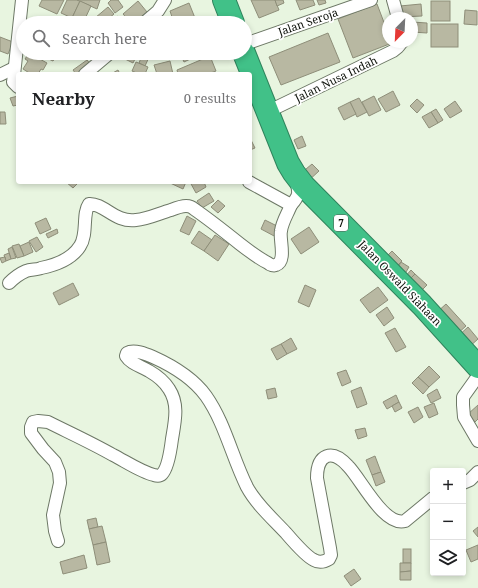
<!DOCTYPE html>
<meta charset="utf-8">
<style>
:root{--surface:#fff;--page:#f2f2f2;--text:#202124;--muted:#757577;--line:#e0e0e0}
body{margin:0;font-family:"Noto Serif",serif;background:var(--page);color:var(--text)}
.controls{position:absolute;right:12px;bottom:12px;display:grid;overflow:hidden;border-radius:4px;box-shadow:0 2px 6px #0003}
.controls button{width:36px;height:36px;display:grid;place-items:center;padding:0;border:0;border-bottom:1px solid var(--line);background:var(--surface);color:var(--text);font:20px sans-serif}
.compass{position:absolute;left:382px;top:12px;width:36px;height:36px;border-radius:50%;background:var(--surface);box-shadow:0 2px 6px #0003;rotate:204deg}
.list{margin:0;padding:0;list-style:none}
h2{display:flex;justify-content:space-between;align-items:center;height:52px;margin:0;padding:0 16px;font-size:17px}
h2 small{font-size:13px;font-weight:400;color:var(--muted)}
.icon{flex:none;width:22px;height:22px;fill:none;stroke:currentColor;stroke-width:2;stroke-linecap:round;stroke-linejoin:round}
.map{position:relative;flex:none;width:478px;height:588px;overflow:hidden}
.search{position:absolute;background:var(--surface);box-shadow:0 2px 6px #0003;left:16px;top:16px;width:236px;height:44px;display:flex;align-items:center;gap:10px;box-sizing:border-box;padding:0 14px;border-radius:22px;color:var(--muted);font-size:15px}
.panel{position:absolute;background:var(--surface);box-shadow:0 2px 6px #0003;left:16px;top:72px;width:236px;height:112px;border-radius:4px}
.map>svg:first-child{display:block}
.building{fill:#b8b8a2;stroke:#8e8e79}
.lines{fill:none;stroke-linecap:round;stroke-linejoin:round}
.street-casing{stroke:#6d7866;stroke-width:14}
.highway-casing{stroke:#2f835c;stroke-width:24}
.street{stroke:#fff;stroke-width:12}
.highway{stroke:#41c188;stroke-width:22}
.labels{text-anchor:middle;stroke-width:3.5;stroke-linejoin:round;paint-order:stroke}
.shield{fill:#fff;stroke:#565854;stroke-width:1}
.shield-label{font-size:10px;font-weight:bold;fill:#0d110a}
.street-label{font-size:11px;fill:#0d110a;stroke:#fff}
</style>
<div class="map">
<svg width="478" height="588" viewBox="0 0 478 588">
<rect width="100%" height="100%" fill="#e8f5e0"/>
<g class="building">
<polygon points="42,0 64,0 57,14 39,6"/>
<polygon points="67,0 77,0 80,1 72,18 61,13"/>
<polygon points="77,0 100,0 97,9"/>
<polygon points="111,0 118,0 123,7 115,13 108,3"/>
<polygon points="251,0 275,0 279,10 259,18"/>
<polygon points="275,0 283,0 284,3 277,6"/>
<polygon points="296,0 313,0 315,5 300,10"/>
<polygon points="317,0 325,0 326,3 319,5"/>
<polygon points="80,1 91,6 83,23 72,18"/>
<polygon points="138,1 147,12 134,23 131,23 123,14"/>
<rect x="431" y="1" width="19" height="20"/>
<polygon points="189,3 197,23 174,23 170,11"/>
<polygon points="377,4 388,33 388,42 391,42 392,43 353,58 338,19"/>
<polygon points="421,4 422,16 401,17 400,6"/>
<polygon points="108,7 114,14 103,23 89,23"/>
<polygon points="465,10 477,11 477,25 464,24"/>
<polygon points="118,16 124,23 109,23"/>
<polygon points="412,22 427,23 427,33 412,32"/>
<rect x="431" y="24" width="27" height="23"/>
<polygon points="328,33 340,62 281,85 269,57"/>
<polygon points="0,37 13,42 8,54 0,51"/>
<polygon points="29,53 47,63 43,70 41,69 38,74 31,74 23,69 28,61 25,59"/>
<polygon points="39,53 53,53 57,55 53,61 38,54"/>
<polygon points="128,53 138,53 133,63 125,59"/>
<polygon points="143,53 150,55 145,66 139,63"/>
<polygon points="180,53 203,53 184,62"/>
<polygon points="210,56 216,71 208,74 178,74 177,70"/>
<polygon points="87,60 93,67 83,74 76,74 73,70"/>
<polygon points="170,61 173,74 157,74 154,65"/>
<polygon points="136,62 148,67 145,74 139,74 132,71"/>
<polygon points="118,70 120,74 111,74"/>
<polygon points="393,91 400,105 386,112 378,99"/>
<polygon points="18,96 18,105 13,106 10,98"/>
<polygon points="374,96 381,110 369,116 362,102"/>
<polygon points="359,98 367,112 357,117 350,102"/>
<polygon points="417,99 424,105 417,113 410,106"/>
<polygon points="455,101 462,111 450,118 444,109"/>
<polygon points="350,102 356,114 344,120 338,108"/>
<polygon points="436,109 443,120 438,123 431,112"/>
<polygon points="0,112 5,112 6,124 0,124"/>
<polygon points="431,112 438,123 429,128 422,117"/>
<polygon points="302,136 306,146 298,149 294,140"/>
<polygon points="250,138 255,148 250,150"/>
<polygon points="312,164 319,171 307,182 300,174"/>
<polygon points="66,182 79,182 73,188"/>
<polygon points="168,182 186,182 183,189"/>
<polygon points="190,182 204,182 206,187 196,193"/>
<polygon points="209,193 214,201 202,208 197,201"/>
<polygon points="218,200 225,206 218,213 211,207"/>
<polygon points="187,216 196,221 189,235 180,231"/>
<polygon points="46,218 51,229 40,234 35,223"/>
<polygon points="265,220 281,228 276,237 261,229"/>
<polygon points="309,227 319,242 301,254 291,239"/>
<polygon points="57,229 58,233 48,238 46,234"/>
<polygon points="199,231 212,240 204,251 191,243"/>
<polygon points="215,235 229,244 218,261 204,251"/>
<polygon points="37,237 43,247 36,252 29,241"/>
<polygon points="29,242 33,252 24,256 20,246"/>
<polygon points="19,244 24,256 17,258 12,246"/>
<polygon points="12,247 16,258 11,259 8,249"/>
<polygon points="392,251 402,261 398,265 388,255"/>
<polygon points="9,253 11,259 6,261 4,255"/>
<polygon points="5,257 6,261 2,263 0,258"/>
<polygon points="401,262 409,267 403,277 395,273"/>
<polygon points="411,270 415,274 407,282 404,278"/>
<polygon points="415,274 427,285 419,293 407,282"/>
<polygon points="73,283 79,295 59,305 53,293"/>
<polygon points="305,285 316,290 309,307 298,302"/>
<polygon points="378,287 388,300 370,313 360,300"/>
<polygon points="446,304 466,326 456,335 436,313"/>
<polygon points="387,307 394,318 384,326 376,315"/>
<polygon points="468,327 478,339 468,348 457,337"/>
<polygon points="395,328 406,347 396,352 385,333"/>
<polygon points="291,338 297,349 287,354 281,344"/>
<polygon points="281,344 287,354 277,360 271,349"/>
<polygon points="429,366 440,377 429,387 418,377"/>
<polygon points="346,370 351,382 342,386 337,373"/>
<polygon points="418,377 429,387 423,394 412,383"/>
<polygon points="361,387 367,404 357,408 351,391"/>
<polygon points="275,388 277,397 268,399 266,390"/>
<polygon points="437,389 441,398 431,403 427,395"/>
<polygon points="396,395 399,402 387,409 383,402"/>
<polygon points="399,402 402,408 395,412 392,406"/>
<polygon points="434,403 438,414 429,418 424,407"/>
<polygon points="478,405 478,419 475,422 468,414"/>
<polygon points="418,407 423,417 414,423 408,412"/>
<polygon points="365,428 367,436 358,439 355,430"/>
<polygon points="375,456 381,472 372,475 366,460"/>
<polygon points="381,472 385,482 376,486 372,475"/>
<polygon points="96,518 98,527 89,529 87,520"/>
<polygon points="102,526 106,542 93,545 89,529"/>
<polygon points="478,527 478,537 473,531"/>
<polygon points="106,542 110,562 97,565 93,545"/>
<polygon points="478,545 478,559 471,562 466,550"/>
<rect x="403" y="549" width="8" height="14"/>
<polygon points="84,555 87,568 63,574 60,562"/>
<polygon points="400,563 411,563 411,571 400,572"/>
<polygon points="354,569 361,579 351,586 344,576"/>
<polygon points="411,571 411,580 400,580 400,572"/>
</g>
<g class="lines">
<g class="street-casing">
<g id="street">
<polyline points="393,0 398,18"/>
<polyline points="144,23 158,11 165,0"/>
<polyline points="245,44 371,0"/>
<polyline points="85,74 110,53"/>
<polyline points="0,75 14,68"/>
<polyline points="18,87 13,82 14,75 22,0"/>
<polyline points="267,112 393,51 398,47 402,42"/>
<path d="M249,182L291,205C300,195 299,193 296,180"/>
<path d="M9,283C14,278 19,274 26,271C31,269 37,270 41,268C56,265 72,259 80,246C88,234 82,214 89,204C104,203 115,223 136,220C148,219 160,213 171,210C176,208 181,206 186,206C189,206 192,207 194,209C210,220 225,232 240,244C249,251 258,258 268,263C270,265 274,266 276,265C287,261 279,239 281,231C282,222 288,213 291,205"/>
<polyline points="478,376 463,397 463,405 464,417 478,441"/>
<polyline points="463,483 470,480 478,472"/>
<path d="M58,541L55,531L53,515L60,483L59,472L55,462L43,449L31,433V427L33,422L38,421L48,422C70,433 92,443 113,455C125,461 141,472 154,475C157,476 160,476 162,474C168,468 171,447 172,439C175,421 179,404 169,389C164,381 156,375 149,371C141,366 131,364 126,356L127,353C134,349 146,354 153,357C173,366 193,378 206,396C225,423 232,457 247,487C256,504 273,519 286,533C292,540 307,557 314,560C319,563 324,562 329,559L331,555L330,548L317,478C317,454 332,448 348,466C361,479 384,527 405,521L433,498"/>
</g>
</g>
<g class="highway-casing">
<g id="highway">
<polyline points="224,0 233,23"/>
<polyline points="244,53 288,163 294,173 304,186 422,305 478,367"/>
</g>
</g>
<use href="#street" class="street"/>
<use href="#highway" class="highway"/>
</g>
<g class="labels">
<rect class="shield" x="334" y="215" width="14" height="16" rx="3"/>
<g class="shield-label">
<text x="341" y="227">7</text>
</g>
<g class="street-label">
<text transform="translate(308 22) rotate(-19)" y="4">Jalan Seroja</text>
<text transform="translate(336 79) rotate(-26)" y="4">Jalan Nusa Indah</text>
<text transform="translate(400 283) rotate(46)" y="4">Jalan Oswald Siahaan</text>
</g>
</g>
</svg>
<div class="controls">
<button>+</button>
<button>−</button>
<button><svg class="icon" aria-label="layers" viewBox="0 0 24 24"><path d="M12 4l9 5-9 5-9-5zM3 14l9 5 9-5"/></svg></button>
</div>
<svg class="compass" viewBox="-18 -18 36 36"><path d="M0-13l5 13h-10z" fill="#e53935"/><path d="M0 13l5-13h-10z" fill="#757577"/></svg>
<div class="search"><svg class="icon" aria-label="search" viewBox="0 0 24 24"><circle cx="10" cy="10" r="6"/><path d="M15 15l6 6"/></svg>Search here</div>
<section class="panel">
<h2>Nearby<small>0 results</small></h2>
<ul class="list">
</ul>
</section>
</div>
